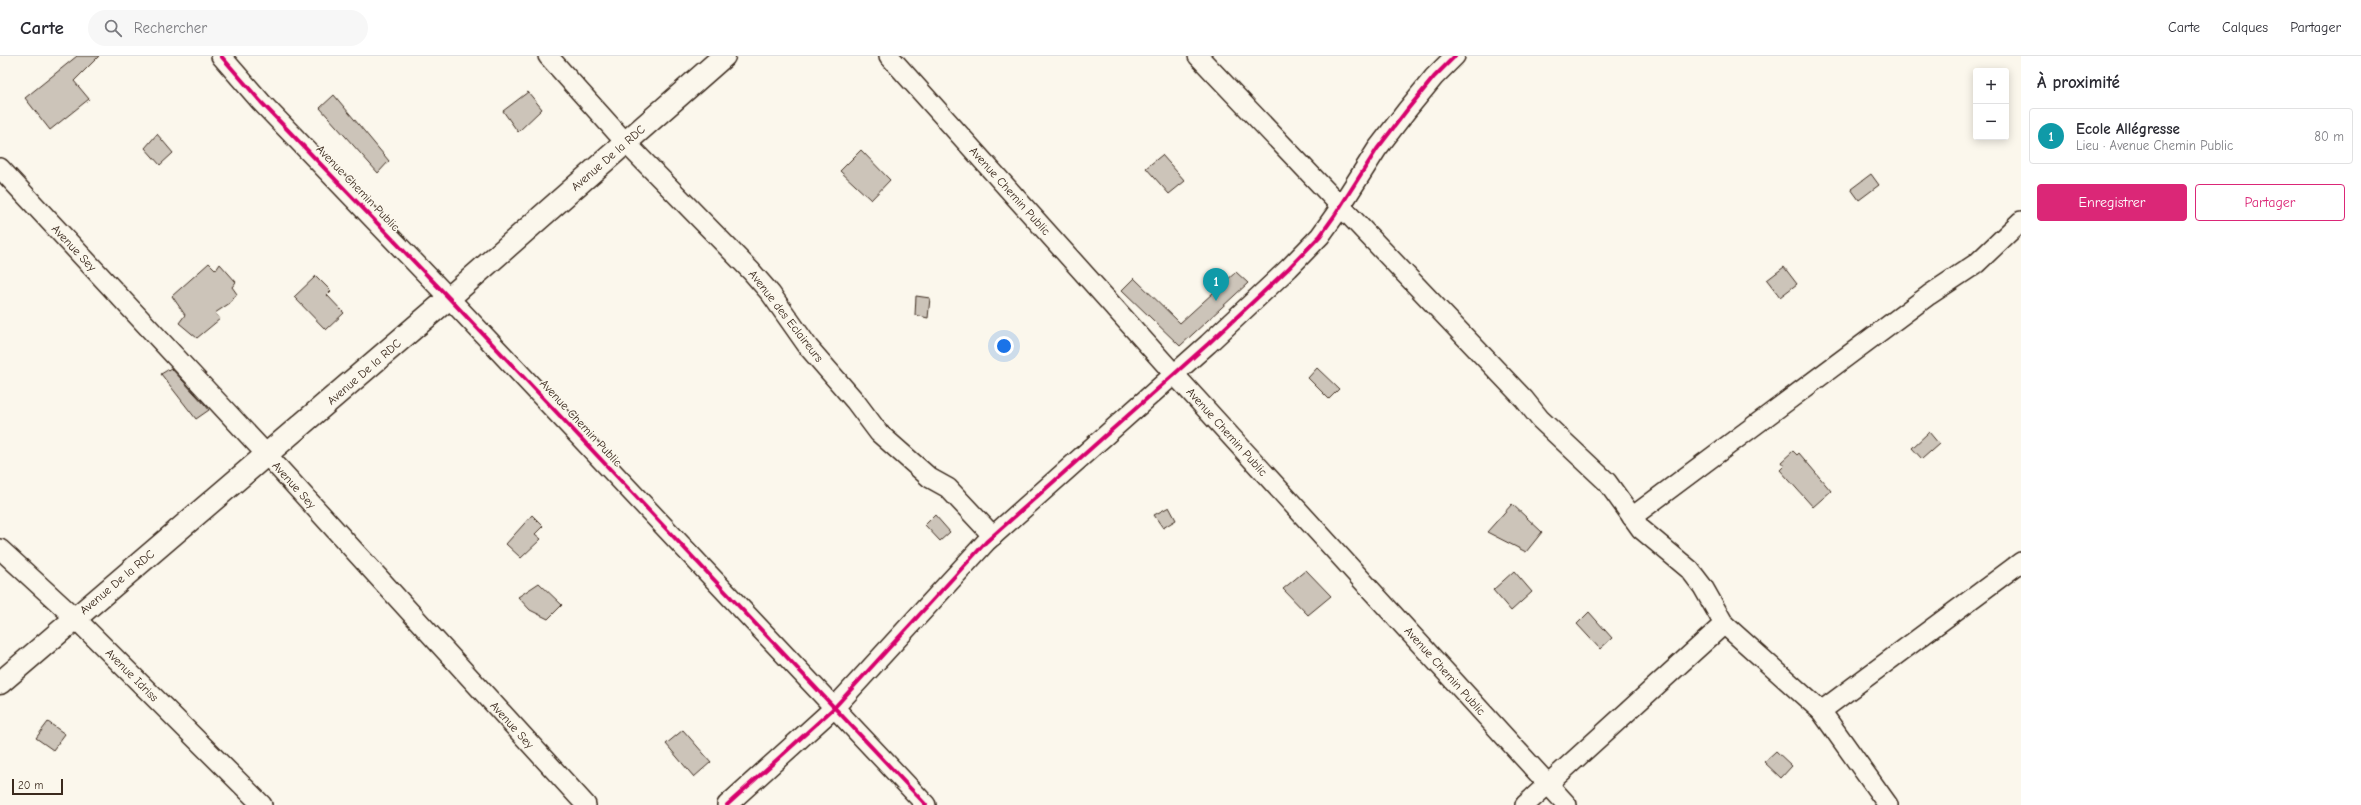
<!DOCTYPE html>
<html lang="fr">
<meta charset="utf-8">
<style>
:root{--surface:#fff;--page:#f7f7f7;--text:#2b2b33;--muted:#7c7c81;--line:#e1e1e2;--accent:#db2777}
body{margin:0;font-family:"Comic Neue",sans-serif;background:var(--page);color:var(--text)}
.controls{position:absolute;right:12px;top:12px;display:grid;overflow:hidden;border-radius:4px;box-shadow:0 2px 10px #0003}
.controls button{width:36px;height:36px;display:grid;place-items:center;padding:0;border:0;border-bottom:1px solid var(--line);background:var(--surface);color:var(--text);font:20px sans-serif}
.scale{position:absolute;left:12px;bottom:10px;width:51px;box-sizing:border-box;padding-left:4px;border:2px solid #3b2a1e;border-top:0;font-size:11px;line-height:14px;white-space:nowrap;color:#3b2a1e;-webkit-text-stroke:3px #fbf7ec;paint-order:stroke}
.you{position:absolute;left:1004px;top:290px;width:14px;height:14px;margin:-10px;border:3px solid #fff;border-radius:50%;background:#1a73e8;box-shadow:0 0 0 6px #1a73e833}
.badge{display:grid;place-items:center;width:26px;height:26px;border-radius:50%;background:var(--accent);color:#fff;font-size:13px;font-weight:700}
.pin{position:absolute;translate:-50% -33px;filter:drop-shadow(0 1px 2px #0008)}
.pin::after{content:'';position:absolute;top:21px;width:14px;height:12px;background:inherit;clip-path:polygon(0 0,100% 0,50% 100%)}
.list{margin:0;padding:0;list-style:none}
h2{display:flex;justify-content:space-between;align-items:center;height:52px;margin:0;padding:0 16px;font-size:17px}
h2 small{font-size:13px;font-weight:400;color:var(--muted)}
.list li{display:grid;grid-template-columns:26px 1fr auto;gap:12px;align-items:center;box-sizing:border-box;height:56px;margin:0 8px 8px;padding:0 8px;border:1px solid var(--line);border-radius:4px}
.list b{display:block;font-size:15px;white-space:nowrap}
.list p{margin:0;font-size:13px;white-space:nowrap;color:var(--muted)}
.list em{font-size:13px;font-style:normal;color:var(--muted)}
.actions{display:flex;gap:8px;padding:12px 16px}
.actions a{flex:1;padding:9px 0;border:1px solid var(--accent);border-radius:4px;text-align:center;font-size:14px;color:var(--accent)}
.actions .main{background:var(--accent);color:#fff}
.icon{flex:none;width:22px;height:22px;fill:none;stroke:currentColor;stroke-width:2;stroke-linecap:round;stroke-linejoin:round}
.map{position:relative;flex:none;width:2021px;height:749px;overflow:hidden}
header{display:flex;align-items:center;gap:24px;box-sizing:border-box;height:56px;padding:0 20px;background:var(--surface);border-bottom:1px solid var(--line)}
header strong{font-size:19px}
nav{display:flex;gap:22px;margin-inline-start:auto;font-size:14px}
.search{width:280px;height:36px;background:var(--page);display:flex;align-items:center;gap:10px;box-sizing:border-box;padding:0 14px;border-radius:22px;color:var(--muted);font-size:15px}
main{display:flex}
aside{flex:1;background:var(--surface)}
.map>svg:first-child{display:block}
.building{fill:#ccc4b9;stroke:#3b2a1e}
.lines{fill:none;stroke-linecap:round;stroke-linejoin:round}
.minor-casing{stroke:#3b2a1e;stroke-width:22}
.tertiary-casing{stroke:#3b2a1e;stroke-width:25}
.minor{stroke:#fbf7ec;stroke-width:19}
.tertiary{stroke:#fbf7ec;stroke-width:22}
.cycleway-casing{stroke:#fbf7ec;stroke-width:6}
.cycleway{stroke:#d6006c;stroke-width:4}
.labels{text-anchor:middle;stroke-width:3;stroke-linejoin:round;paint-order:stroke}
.street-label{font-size:12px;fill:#3b2a1e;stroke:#fbf7ec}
</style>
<header>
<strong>Carte</strong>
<div class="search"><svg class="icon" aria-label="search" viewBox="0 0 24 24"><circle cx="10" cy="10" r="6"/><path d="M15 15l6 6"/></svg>Rechercher</div>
<nav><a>Carte</a><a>Calques</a><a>Partager</a></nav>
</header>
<main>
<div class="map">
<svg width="2021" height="749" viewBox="0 0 2021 749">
<rect width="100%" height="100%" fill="#fbf7ec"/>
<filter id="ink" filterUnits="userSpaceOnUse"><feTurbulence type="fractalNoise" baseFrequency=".025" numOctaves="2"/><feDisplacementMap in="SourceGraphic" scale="8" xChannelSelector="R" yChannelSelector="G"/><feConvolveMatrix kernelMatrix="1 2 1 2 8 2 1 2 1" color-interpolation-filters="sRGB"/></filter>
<g filter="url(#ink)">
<g class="building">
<polygon points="77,0 99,0 74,25 89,43 50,74 25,42"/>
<polygon points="528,36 542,53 518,76 503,55"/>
<polygon points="334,39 389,105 378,117 320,52"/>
<polygon points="157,78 173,97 160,109 145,92"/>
<polygon points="861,94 890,124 871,144 840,115"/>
<polygon points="1162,99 1185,125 1169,138 1146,112"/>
<polygon points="1871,118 1879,129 1859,144 1851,133"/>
<polygon points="209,207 216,214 220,208 236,226 232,231 237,238 230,247 215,257 220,263 197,282 179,267 185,259 172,240"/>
<polygon points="1784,211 1797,228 1780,241 1767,224"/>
<polygon points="1236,216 1248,227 1180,290 1122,234 1134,222 1180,267"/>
<polygon points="316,220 331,235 327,239 344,257 326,274 294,241"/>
<polygon points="916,240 930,242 928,262 915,259"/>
<polygon points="171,312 206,350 209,354 196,363 161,318"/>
<polygon points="1317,312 1339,333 1329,343 1308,322"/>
<polygon points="1929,376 1939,388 1922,403 1912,392"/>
<polygon points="1793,395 1797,399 1799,397 1831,435 1813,451 1780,414 1784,410 1781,406"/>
<polygon points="1512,448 1542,476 1526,496 1487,476"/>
<polygon points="1169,451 1176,464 1163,472 1154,459"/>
<polygon points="532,459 543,470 535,478 541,483 521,502 506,488"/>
<polygon points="935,459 950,476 940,485 925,469"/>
<polygon points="1306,514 1331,540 1308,559 1283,533"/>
<polygon points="1514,515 1532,536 1511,555 1493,534"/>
<polygon points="539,527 562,549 548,563 530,554 518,541"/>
<polygon points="1589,556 1612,582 1600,593 1577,568"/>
<polygon points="48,666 65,678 53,694 36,682"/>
<polygon points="683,674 711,706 694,721 666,688"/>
<polygon points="1776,695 1792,710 1781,722 1764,706"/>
</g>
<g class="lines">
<g class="minor-casing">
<g id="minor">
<polyline points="221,0 261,46 449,242 926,749"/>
<polyline points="548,0 626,87 751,215 771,238 809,292 855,345 879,377 930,422 948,432 993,480"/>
<polyline points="889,0 1174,318 1567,749"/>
<polyline points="1198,0 1524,343 1540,363 1607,426 1641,473 1690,514 1703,531 1724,568 1821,655 1888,749"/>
<polyline points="0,112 267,399 586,749"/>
<polyline points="1632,461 1929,239 1977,207 2021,165"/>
<polyline points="0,493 75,562 262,749"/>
<polyline points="1821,655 2021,506"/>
<polyline points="727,749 834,652 986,486 1208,288 1289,212 1320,180 1335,159 1377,93 1407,54 1434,21 1455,0"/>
<polyline points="1525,749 1724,568"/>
</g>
</g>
<g class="tertiary-casing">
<polyline id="tertiary" points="0,627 449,242 724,0"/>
</g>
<use href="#minor" class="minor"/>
<use href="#tertiary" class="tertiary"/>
<g class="cycleway-casing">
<g id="cycleway">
<polyline points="221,0 261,46 449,242 926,749"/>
<polyline points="727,749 834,652 986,486 1208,288 1289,212 1320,180 1335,159 1377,93 1407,54 1434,21 1455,0"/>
</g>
</g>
<use href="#cycleway" class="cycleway"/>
</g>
</g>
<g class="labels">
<g class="street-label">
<text transform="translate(608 102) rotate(-41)" y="4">Avenue De la RDC</text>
<text transform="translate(358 132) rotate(46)" y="4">Avenue Chemin Public</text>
<text transform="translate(1010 135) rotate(48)" y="4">Avenue Chemin Public</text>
<text transform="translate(74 192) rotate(47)" y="4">Avenue Sey</text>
<text transform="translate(786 260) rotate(52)" y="4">Avenue des Eclaireurs</text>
<text transform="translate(364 316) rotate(-41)" y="4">Avenue De la RDC</text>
<text transform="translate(581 367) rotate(47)" y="4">Avenue Chemin Public</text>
<text transform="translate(1227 376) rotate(48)" y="4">Avenue Chemin Public</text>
<text transform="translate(294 429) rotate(48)" y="4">Avenue Sey</text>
<text transform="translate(117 526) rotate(-40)" y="4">Avenue De la RDC</text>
<text transform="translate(1445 615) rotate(48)" y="4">Avenue Chemin Public</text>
<text transform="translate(132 619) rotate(45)" y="4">Avenue Idriss</text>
<text transform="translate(512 669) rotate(48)" y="4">Avenue Sey</text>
</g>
</g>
</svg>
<div class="controls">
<button>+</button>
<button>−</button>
</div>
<div class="scale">20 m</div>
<div class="you"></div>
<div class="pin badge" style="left:1216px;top:245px;background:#0f9aa8">1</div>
</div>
<aside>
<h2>À proximité<small></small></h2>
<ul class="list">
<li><span class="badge" style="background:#0f9aa8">1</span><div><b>Ecole Allégresse</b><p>Lieu · Avenue Chemin Public</p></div><em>80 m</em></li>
</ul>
<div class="actions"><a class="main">Enregistrer</a><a>Partager</a></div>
</aside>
</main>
